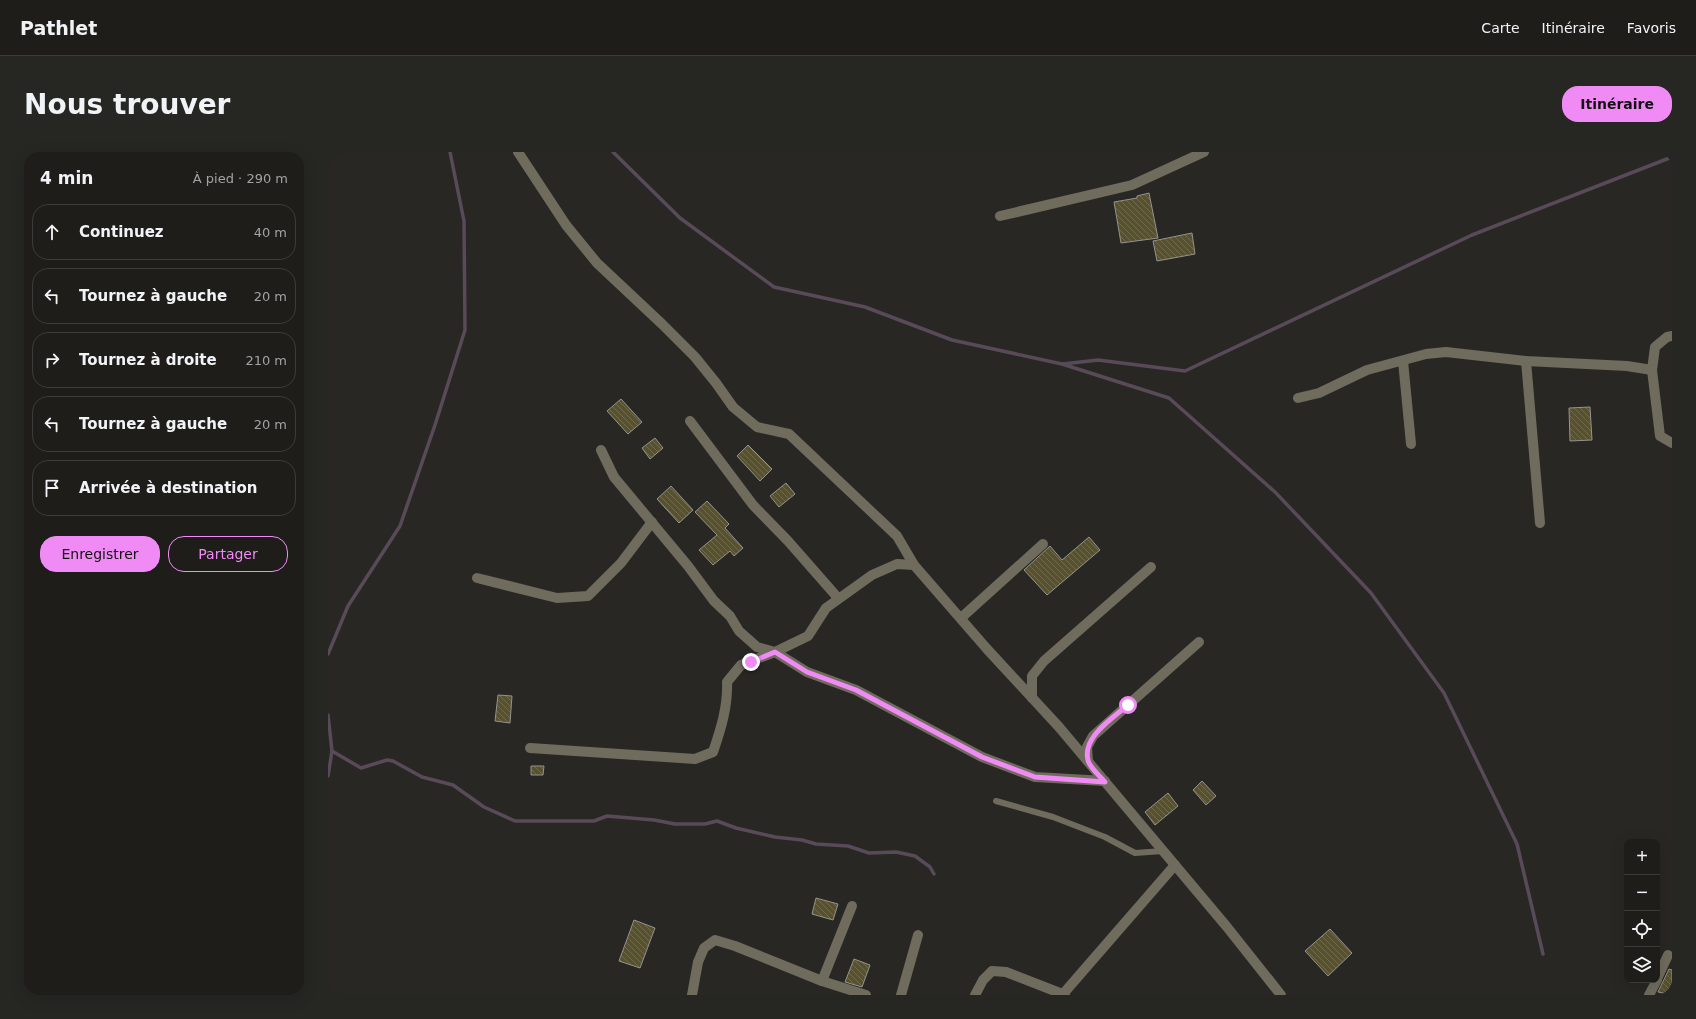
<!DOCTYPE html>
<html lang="fr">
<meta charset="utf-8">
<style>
:root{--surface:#1e1d1a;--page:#262623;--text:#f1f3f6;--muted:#a1a2a2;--line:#3c3b39;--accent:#f08bf6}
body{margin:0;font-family:"DejaVu Sans",sans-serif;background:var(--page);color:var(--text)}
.controls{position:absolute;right:12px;bottom:12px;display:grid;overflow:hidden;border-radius:8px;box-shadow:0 4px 16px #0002}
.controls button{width:36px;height:36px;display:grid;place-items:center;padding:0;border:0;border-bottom:1px solid var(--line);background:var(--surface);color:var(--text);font:20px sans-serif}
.stop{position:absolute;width:12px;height:12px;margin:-9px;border:3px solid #f08bf6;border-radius:50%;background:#fff}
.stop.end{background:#f08bf6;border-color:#fff;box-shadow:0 1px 4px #0008}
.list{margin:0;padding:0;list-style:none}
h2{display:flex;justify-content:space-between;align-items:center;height:52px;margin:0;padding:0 16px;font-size:17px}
h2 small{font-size:13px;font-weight:400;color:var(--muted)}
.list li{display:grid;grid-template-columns:26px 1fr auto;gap:12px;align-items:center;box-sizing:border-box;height:56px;margin:0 8px 8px;padding:0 8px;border:1px solid var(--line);border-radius:16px}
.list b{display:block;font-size:15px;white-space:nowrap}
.list em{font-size:13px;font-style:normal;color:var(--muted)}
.actions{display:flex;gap:8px;padding:12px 16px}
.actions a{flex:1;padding:9px 0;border:1px solid var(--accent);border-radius:16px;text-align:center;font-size:14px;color:var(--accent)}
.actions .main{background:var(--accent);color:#111}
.icon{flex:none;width:22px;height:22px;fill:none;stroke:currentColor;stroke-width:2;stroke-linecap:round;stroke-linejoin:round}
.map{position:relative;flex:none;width:1344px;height:843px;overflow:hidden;border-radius:16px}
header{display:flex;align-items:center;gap:24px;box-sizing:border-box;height:56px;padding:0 20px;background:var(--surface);border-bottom:1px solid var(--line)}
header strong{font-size:19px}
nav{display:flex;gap:22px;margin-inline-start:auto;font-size:14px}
.intro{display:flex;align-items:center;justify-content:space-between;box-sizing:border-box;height:96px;padding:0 24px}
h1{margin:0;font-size:28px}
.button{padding:10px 18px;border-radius:16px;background:var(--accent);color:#111;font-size:14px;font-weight:700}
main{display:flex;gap:24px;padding:0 24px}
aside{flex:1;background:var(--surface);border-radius:16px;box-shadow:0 4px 16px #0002}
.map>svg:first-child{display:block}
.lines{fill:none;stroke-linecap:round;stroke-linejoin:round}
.stream{stroke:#584a58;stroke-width:3.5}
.building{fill:url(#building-back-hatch);stroke:#94938e}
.lane{stroke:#6f6b5d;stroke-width:6}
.street{stroke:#6f6b5d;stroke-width:10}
.route{stroke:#f08bf6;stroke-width:5}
</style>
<header>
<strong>Pathlet</strong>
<nav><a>Carte</a><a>Itinéraire</a><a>Favoris</a></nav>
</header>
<div class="intro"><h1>Nous trouver</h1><a class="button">Itinéraire</a></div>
<main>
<aside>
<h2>4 min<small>À pied · 290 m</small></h2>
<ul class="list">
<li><svg class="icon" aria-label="ahead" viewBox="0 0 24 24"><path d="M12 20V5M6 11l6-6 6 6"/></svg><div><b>Continuez</b></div><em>40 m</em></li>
<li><svg class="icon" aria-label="left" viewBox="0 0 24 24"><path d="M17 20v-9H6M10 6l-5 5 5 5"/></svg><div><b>Tournez à gauche</b></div><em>20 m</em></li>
<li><svg class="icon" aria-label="right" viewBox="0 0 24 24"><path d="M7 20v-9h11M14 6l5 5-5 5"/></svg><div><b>Tournez à droite</b></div><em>210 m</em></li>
<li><svg class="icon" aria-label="left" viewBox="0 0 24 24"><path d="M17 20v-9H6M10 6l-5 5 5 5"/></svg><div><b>Tournez à gauche</b></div><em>20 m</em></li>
<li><svg class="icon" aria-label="arrive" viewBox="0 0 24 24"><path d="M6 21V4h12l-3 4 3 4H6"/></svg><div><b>Arrivée à destination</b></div></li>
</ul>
<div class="actions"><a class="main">Enregistrer</a><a>Partager</a></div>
</aside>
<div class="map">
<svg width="1344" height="843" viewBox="0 0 1344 843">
<defs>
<pattern id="building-back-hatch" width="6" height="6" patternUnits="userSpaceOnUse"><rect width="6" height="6" fill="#58512f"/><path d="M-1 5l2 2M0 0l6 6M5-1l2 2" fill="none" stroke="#706a4d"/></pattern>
</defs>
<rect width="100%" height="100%" fill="#282723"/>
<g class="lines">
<g class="stream">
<polyline points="285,0 352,66 446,135 537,155 624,188 734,212 841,246 947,340 1043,441 1116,541 1189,692 1215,802"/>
<polyline points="735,212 770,208 857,219 1144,83 1344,5"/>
<polyline points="0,502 20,454 72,374 107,273 137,178 136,69 122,0"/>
<polyline points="0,563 4,599 0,624"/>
<polyline points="4,599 33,616 59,608 65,609 94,625 125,633 156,655 187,669 266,669 279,664 326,668 347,672 377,672 389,669 408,676 447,685 474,688 488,692 520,694 541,701 568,700 587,704 602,715 606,722"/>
</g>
</g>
<g class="building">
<polygon points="821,41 830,86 793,91 786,50 809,46 809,44"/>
<polygon points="864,81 867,102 829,109 825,89"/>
<polygon points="293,247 314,270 300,282 279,259"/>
<polygon points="1262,255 1264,288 1242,289 1241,256"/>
<polygon points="327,286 335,296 322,307 314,296"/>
<polygon points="420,293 444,317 432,329 409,304"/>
<polygon points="458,331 467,342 451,355 442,344"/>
<polygon points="343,334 365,358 351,371 329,347"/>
<polygon points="379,349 401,372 397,376 415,396 406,404 402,399 385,413 371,398 389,383 367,360"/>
<polygon points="761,385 772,398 719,443 696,418 722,394 734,408"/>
<polygon points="170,543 184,544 182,571 167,569"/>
<polygon points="203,614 216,614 215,623 203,623"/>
<polygon points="874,629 888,644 878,653 865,638"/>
<polygon points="840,641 850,654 827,673 817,660"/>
<polygon points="488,746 510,752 505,768 484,762"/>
<polygon points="306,768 327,776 312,816 291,809"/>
<polygon points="1002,777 1024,801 1000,824 977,799"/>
<polygon points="526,807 542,813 534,835 517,830"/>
<polygon points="1341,817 1344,818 1344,843 1330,840"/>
</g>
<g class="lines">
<polyline class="lane" points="668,649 725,665 777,685 807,701 835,699"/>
<g class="street">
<polyline points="190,0 238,73 269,111 334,172 367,205 388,231 405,255 429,275 461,282 569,384 586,413 659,497 731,575 899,775 953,843"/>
<polyline points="672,64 804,33 876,0"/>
<polyline points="1344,184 1339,185 1327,195 1324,218 1332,284 1344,291"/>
<polyline points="1075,209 1083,292"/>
<polyline points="1198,209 1212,371"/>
<polyline points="970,246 991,241 1039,218 1098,202 1118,200 1198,209 1299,214 1324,218"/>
<polyline points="362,269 425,353 460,389 510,446"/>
<polyline points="273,298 286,325 360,414 386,449 402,464 411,479 429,495 447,500 480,484 498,456 544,423 569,412 586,413"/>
<polyline points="149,426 229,446 260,444 293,411 324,370"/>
<polyline points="633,466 715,392"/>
<polyline points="704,546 704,524 716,509 823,415"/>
<path d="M202,596L367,607L385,600C393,577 400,554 399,530L413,513L447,500L479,520L528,538L654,605L707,625L777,629"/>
<polyline points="760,609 759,595 765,584 871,490"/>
<polyline points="1329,827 1340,803"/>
<polyline points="494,829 524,754"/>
<polyline points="735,842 847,713"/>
<polyline points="364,843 370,810 376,796 387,788 407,794 494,829 538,843"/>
<polyline points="573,843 590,783"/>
<polyline points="647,843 655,828 664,819 678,820 737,843"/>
<polyline points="1321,843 1329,828"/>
</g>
</g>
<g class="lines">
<path class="route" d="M423,510L447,500L479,520L528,538L654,605L707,625L777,630C772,624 761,615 760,608C754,585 785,566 800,553"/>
</g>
</svg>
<div class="controls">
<button>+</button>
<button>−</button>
<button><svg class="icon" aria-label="locate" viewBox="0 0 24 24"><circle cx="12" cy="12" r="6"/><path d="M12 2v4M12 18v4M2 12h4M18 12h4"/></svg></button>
<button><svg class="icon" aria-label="layers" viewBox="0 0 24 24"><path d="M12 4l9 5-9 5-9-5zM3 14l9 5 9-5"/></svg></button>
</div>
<div class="stop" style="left:800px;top:553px"></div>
<div class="stop end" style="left:423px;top:510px"></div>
</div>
</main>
